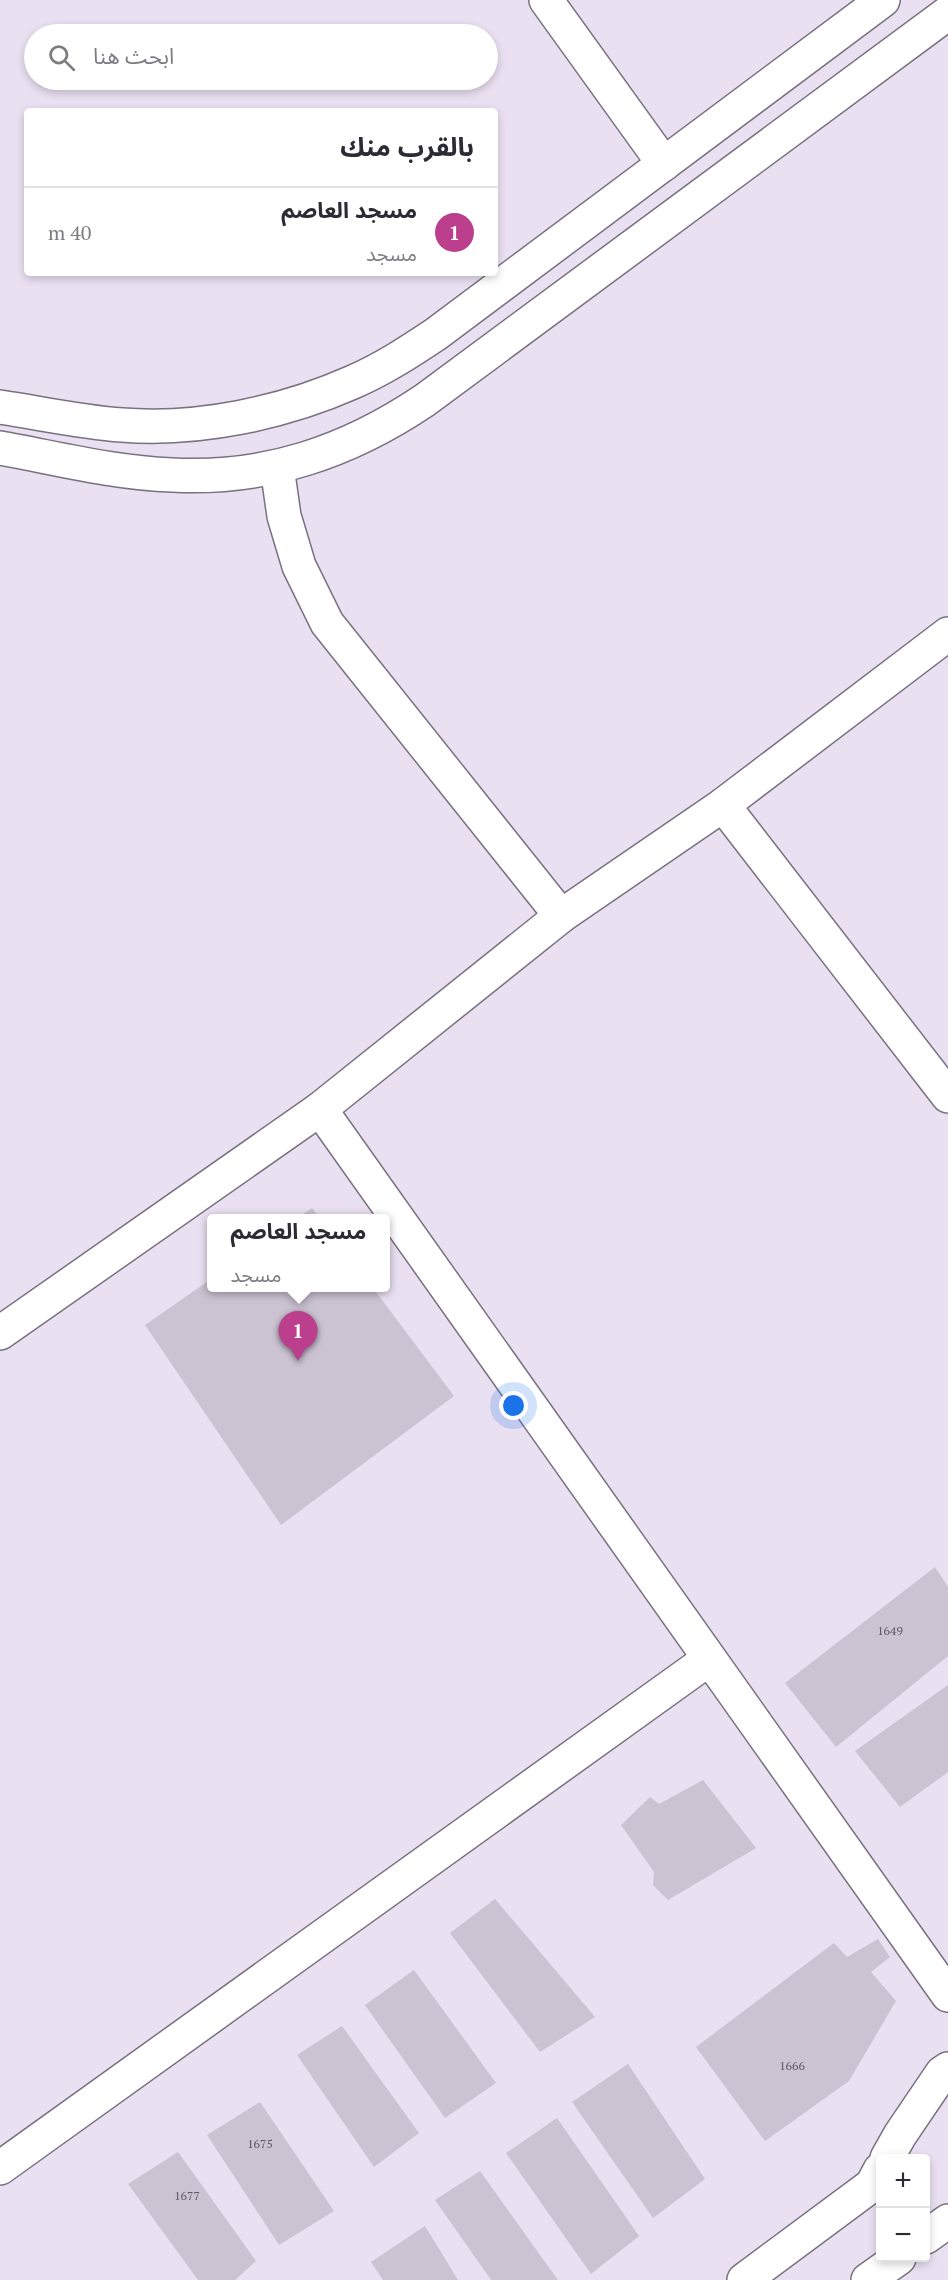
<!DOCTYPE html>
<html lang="ar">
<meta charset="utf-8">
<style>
:root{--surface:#fff;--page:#f7f7f7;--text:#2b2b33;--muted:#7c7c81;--line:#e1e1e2;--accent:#bc3f8d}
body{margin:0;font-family:"PT Serif","Noto Sans Arabic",serif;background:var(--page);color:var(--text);direction:rtl}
.controls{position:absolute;right:18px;bottom:18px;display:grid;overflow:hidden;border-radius:6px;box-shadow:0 3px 9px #0003}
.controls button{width:54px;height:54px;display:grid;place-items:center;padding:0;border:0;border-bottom:2px solid var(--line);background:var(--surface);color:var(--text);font:30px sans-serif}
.you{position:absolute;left:514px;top:1406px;width:21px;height:21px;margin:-15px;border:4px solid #fff;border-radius:50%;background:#1a73e8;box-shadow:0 0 0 9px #1a73e833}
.badge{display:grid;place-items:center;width:39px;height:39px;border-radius:50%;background:var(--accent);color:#fff;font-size:20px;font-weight:700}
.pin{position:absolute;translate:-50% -50px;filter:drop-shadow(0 2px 3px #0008)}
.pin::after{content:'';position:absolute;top:32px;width:21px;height:18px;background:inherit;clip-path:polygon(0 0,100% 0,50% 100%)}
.popup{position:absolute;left:207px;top:1214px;width:183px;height:78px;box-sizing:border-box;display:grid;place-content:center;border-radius:6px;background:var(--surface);filter:drop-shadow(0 2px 4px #0005);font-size:20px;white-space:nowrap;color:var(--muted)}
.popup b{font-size:22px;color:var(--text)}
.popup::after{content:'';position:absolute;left:50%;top:100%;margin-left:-12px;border:12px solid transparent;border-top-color:var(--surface)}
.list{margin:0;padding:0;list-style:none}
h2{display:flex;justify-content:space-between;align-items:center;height:78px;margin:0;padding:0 24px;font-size:26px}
h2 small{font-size:20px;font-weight:400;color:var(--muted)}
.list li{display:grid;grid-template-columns:39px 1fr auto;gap:18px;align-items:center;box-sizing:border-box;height:90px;padding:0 24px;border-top:2px solid var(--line)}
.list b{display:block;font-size:22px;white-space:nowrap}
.list p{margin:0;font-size:20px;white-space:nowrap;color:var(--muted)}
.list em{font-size:20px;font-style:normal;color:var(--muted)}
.icon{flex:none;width:33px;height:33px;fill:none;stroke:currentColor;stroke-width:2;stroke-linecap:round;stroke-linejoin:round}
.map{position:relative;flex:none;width:948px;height:2280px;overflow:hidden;direction:ltr}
.search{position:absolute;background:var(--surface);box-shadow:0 3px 9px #0003;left:24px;top:24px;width:474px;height:66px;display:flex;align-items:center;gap:15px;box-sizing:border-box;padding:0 21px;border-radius:33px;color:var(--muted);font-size:22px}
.panel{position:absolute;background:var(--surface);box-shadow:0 3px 9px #0003;left:24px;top:108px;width:474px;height:168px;border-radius:6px;direction:rtl}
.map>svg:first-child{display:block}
.building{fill:#cbc2d2}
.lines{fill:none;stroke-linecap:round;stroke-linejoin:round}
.street-casing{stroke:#797180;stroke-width:36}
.secondary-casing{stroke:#797180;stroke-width:36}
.street{stroke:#fff;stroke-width:33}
.secondary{stroke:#fff;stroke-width:33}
.labels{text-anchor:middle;stroke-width:5;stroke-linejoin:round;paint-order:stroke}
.number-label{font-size:12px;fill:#5d5861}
</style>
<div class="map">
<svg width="948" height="2280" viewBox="0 0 948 2280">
<rect width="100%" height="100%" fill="#e9e0f1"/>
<g class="building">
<polygon points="312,1208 320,1218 297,1218"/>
<polygon points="211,1279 211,1288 373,1288 454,1396 281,1525 145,1325"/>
<polygon points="935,1567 948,1587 948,1656 836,1747 785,1683"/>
<polygon points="948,1685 948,1772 900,1807 855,1751"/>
<polygon points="703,1780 756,1848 668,1900 653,1885 654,1872 621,1825 650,1797 659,1804"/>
<polygon points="495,1899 595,2017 540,2052 450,1933"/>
<polygon points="878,1939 890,1957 871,1972 896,2001 849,2081 765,2141 696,2047 834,1943 847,1957"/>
<polygon points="414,1970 496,2083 445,2118 365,2005"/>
<polygon points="342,2026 419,2133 374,2167 297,2055"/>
<polygon points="628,2064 705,2179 653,2218 572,2102"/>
<polygon points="260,2102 334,2211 279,2245 207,2135"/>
<polygon points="557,2118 639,2236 591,2274 506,2153"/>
<polygon points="178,2152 256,2261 235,2280 198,2280 128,2184"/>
<polygon points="480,2171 558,2280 491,2280 435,2200"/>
<polygon points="425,2226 458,2280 383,2280 371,2262"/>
</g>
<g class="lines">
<g class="street-casing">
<g id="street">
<polyline points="546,0 664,164"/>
<path d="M0,407C40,413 81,422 122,425C199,431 283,413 353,382C383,369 409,352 436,334L883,0"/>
<path d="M0,448C56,458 114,473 172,475C266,480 348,452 425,400L948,13"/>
<polyline points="277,467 284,516 299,566 327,623 561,916"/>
<polyline points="723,805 948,1096"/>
<polyline points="320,1109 948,1995"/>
<polyline points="0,1333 320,1109 561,916 723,805 948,634"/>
<polyline points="887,2158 900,2135 942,2073 948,2069"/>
<polyline points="0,2168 709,1659"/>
<polyline points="744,2280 872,2185 880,2170"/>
</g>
</g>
<g class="secondary-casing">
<g id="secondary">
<polyline points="926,2237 948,2221"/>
<polyline points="868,2280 899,2258"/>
</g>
</g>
<use href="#street" class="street"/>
<use href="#secondary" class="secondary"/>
</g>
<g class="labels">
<g class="number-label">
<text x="890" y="1635">1649</text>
<text x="792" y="2070">1666</text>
<text x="260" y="2148">1675</text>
<text x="187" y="2200">1677</text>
</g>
</g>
</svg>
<div class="controls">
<button>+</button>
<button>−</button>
</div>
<div class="you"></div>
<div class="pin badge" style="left:298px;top:1361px">1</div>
<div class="popup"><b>مسجد العاصم</b>مسجد</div>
<div class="search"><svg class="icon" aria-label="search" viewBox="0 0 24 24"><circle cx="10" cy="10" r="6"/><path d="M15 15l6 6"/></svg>ابحث هنا</div>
<section class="panel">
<h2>بالقرب منك<small></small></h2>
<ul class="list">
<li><span class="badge">1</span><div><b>مسجد العاصم</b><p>مسجد</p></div><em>40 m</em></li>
</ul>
</section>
</div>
